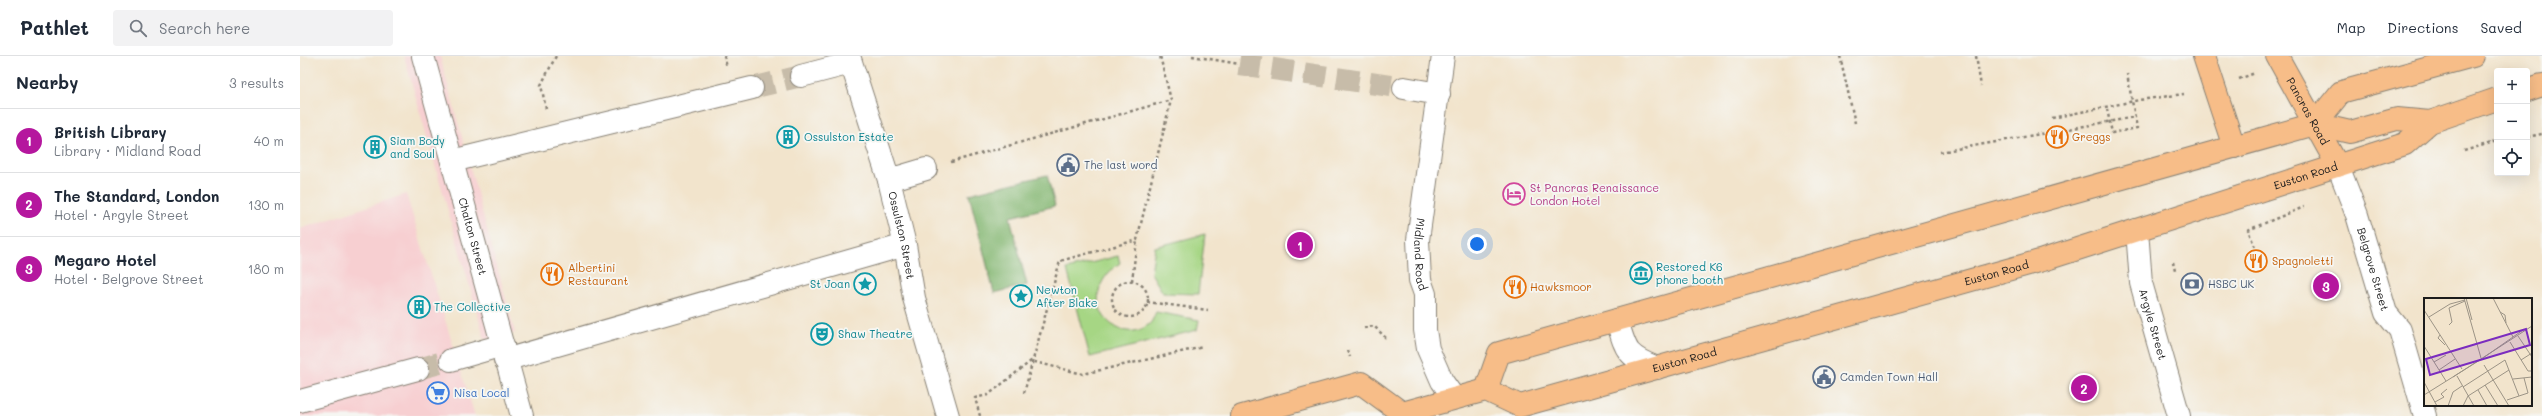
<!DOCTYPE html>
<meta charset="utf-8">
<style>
:root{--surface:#fff;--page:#f2f2f3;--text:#1f2937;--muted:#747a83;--line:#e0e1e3;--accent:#b5179e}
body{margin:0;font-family:Mali,sans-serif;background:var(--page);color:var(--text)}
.controls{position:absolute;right:12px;top:12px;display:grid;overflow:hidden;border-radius:4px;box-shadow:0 4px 16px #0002}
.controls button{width:36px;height:36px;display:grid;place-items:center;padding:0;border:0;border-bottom:1px solid var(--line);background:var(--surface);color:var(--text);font:20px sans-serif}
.you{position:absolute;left:1177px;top:188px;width:14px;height:14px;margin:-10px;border:3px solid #fff;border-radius:50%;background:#1a73e8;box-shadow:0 0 0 6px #1a73e833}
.badge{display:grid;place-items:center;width:26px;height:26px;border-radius:50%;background:var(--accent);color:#fff;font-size:13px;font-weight:700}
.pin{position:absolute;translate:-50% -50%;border:2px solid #fff;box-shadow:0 1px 4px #0006}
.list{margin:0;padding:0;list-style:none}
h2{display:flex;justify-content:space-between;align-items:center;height:52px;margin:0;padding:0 16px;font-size:17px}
h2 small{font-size:13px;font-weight:400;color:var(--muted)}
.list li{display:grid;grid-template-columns:26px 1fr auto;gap:12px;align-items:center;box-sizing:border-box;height:64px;padding:0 16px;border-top:1px solid var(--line)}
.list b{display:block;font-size:15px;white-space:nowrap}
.list p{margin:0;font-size:13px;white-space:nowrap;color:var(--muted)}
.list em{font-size:13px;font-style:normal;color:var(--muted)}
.icon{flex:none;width:22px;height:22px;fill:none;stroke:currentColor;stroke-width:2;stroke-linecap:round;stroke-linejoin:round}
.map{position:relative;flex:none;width:2242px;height:360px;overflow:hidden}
header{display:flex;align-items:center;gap:24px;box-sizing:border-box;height:56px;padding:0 20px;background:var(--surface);border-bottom:1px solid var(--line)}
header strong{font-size:19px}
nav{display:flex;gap:22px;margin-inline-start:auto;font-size:14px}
.search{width:280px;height:36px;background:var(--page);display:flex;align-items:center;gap:10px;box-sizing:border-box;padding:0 14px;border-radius:4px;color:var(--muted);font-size:15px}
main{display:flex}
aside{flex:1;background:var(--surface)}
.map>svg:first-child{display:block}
.built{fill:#f7cfd1}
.green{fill:#a6d684;stroke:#617950}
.forest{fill:#84b772;stroke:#506a47}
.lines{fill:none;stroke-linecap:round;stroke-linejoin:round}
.minor-tunnel{stroke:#c7bca9;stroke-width:22;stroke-dasharray:22 11;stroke-linecap:butt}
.minor-casing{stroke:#878074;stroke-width:24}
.major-casing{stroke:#878074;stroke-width:24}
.highway-casing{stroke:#878074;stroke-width:24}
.path{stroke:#878074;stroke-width:2.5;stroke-dasharray:3 3;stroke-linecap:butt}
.minor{stroke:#fff;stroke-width:22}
.major{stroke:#f7bd88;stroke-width:22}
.highway{stroke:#f7bd88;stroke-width:22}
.labels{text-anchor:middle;stroke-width:3.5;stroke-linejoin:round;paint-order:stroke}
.street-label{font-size:11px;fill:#1c1c1c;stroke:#f6f6f2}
.culture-label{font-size:11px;fill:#0d838f;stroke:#f6f6f2;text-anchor:start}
.food-label{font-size:11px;fill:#c56008;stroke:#f6f6f2;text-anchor:start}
.service-label{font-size:11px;fill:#4e5e75;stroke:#f6f6f2;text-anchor:start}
.hotel-label{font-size:11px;fill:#b23c85;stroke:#f6f6f2;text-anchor:start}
.shop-label{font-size:11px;fill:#366cbe;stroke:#f6f6f2;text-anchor:start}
.inset-road{fill:none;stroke:#9c9486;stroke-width:1}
.view{fill:#7b2cbf;fill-opacity:0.15;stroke:#7b2cbf;stroke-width:2}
.inset-edge{fill:none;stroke:#1c1c1c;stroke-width:2}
</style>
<header>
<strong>Pathlet</strong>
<div class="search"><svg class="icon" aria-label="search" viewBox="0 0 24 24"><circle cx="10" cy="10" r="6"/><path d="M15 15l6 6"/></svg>Search here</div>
<nav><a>Map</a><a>Directions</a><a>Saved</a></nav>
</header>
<main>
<aside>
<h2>Nearby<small>3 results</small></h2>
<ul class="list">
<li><span class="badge">1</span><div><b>British Library</b><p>Library · Midland Road</p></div><em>40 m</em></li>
<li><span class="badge">2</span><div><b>The Standard, London</b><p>Hotel · Argyle Street</p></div><em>130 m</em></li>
<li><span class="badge">3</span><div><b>Megaro Hotel</b><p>Hotel · Belgrove Street</p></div><em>180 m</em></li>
</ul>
</aside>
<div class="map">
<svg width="2242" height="360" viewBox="0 0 2242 360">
<rect width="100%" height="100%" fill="#f6f6f2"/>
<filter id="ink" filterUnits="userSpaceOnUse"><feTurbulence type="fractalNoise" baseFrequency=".025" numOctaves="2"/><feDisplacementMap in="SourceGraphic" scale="8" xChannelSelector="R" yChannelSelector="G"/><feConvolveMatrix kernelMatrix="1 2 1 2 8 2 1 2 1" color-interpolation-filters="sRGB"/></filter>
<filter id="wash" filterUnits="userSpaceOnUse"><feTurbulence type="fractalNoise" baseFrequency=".012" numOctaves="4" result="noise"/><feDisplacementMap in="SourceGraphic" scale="16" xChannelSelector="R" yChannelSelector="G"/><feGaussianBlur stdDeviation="0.9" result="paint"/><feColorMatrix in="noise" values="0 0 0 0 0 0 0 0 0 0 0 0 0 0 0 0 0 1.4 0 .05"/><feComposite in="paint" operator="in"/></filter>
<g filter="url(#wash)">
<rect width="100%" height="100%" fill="#f2e4cc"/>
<g class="built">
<polygon points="104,0 140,0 215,277 185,284"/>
<polygon points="106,138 175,360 0,360 0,173"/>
</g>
<g class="green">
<polygon points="905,178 898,238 863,237 851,217 855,191"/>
<path d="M818,200L820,207C770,242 818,293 848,269C852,267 854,260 856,256L899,264L897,274L790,301L767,213Z"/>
</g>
<polygon class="forest" points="747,119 755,150 710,161 727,229 694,237 669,138"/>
</g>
<g filter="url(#ink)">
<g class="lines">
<g class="minor-tunnel">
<polyline points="939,8 1104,32"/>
<polyline points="452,32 501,20"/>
<polyline points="118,313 151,304"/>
</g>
<g class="minor-casing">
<g id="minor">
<path id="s1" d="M123,0L222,360"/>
<path id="s2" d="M549,0L589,124L605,189L614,242L648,360"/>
<path id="s3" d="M1143,0L1118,184L1120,224L1125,238V274L1128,293L1142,325L1154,342"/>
<polyline points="501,20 551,7"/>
<polyline points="1104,32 1139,38"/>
<polyline points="152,105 452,32"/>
<path id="s4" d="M2038,110L2057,159L2086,257L2100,274L2125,360"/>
<polyline points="589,124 626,113"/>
<path id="s5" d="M1837,174L1841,227L1879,360"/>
<path d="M1317,264C1326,295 1326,300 1357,312"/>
<polyline points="151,304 203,289"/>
<polyline points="205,304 605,189"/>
<polyline points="0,345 118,313"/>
</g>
</g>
<g class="major-casing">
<g id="major">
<polyline points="1904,0 1934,91"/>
<path id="s6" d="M1977,0L2038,110"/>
<polyline points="2015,68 2050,76 2097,63 2130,66"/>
</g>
</g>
<g class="highway-casing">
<g id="highway">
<polyline points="2227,34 2242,29"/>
<polyline points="1186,334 1199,297 2015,68 2041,36 2173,0"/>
<polyline points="942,360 1061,327 1102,357"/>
<path id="s7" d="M1100,360L1102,357L1186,334L1220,350L1743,204L2105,88L2130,66L2197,43"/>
</g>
</g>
<g class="path">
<polyline points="424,0 427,11"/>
<polyline points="892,0 939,8"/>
<polyline points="1540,0 1555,67"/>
<polyline points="1676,0 1681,30"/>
<polyline points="1939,23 1955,17"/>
<polyline points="246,53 241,29 256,0"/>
<polyline points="1807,53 1812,77 1837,72 1835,61"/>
<polyline points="1752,62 1839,44 1884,38"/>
<polyline points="2227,81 2242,78"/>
<polyline points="2164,95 2197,85"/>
<polyline points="1640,96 1835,61 1827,18"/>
<polyline points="651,106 871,44 860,0"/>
<polyline points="1955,191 1948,174 2004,151"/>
<polyline points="1873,206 1875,215"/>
<polyline points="832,225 837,184"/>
<circle cx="830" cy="243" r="18"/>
<polyline points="847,246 908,254"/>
<polyline points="1064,272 1074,270 1086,282"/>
<polyline points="1048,294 1050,301"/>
<polyline points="724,337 760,205 837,184 871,44"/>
<polyline points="680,360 675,342 688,339 731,305 783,318 903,291"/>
</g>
<use href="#minor" class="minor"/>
<use href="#major" class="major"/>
<use href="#highway" class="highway"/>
</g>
</g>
<defs>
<g id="building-ring" transform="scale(1.15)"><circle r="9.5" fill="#f6f6f2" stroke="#0f9aa8" stroke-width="1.5"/><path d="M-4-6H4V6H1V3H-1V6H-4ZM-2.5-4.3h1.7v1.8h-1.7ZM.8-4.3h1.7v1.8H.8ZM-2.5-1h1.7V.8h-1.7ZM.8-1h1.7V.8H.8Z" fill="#0f9aa8"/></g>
<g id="restaurant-ring" transform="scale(1.15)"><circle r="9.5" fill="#f6f6f2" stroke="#e8710a" stroke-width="1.5"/><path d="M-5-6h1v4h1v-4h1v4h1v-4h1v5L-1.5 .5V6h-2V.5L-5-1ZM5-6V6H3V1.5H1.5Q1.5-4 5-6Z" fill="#e8710a"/></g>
<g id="civic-ring" transform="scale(1.15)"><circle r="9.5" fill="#f6f6f2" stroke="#5c6f8a" stroke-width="1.5"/><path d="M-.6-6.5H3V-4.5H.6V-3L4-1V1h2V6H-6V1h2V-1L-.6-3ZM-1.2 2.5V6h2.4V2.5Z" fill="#5c6f8a"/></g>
<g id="hotel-ring" transform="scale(1.15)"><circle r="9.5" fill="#f6f6f2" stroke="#d1479c" stroke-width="1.5"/><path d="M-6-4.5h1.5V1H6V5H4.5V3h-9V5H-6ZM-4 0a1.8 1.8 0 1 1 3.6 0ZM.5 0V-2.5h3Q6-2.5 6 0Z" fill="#d1479c"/></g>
<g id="museum-ring" transform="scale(1.15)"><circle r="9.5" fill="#f6f6f2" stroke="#0f9aa8" stroke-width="1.5"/><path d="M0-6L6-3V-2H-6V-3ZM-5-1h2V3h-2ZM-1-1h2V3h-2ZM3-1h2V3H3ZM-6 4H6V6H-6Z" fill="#0f9aa8"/></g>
<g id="sight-ring" transform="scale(1.15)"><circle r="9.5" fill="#f6f6f2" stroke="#0f9aa8" stroke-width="1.5"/><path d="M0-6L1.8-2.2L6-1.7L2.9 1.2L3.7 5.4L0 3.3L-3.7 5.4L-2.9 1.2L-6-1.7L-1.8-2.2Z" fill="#0f9aa8"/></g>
<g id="bank-ring" transform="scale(1.15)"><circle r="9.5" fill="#f6f6f2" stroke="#5c6f8a" stroke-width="1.5"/><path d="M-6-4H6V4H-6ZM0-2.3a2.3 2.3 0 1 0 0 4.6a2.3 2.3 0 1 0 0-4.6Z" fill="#5c6f8a"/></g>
<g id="theatre-ring" transform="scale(1.15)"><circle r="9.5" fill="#f6f6f2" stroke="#0f9aa8" stroke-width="1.5"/><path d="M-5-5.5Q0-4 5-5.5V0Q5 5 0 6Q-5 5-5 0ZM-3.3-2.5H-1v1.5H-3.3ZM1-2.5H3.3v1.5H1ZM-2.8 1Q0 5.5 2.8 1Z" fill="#0f9aa8"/></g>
<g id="supermarket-ring" transform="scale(1.15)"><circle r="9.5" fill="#f6f6f2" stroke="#3f7fe0" stroke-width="1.5"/><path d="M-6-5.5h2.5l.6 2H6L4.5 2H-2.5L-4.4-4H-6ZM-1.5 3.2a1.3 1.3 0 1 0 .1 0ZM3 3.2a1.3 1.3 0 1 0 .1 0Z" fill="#3f7fe0"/></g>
</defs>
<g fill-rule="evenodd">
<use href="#building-ring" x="488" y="81"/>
<use href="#restaurant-ring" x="1757" y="81"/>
<use href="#building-ring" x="75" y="91"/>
<use href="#civic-ring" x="768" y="109"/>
<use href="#hotel-ring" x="1214" y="138"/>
<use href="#restaurant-ring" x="1956" y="205"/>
<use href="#museum-ring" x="1341" y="217"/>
<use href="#restaurant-ring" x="252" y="218"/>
<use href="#sight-ring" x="565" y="228"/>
<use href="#bank-ring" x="1892" y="228"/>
<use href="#restaurant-ring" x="1215" y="231"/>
<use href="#sight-ring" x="721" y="240"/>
<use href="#building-ring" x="119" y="251"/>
<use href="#theatre-ring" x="522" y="278"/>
<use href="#civic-ring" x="1524" y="321"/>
<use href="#supermarket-ring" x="138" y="337"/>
</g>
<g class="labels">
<g class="street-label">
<text dy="4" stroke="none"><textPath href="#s6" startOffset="63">Pancras Road</textPath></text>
<text dy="4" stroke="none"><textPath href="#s7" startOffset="947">Euston Road</textPath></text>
<text dy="4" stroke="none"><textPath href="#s2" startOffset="187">Ossulston Street</textPath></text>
<text dy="4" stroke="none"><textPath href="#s1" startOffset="187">Chalton Street</textPath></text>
<text dy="4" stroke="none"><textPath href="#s3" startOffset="200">Midland Road</textPath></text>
<text dy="4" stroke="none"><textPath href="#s4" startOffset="109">Belgrove Street</textPath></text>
<text dy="4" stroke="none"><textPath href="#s7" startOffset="623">Euston Road</textPath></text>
<text dy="4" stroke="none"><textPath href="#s5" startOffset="96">Argyle Street</textPath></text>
<text dy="4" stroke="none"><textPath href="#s7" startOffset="299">Euston Road</textPath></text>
</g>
<g class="culture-label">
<text x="504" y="85">Ossulston Estate</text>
<text x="90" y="89">Siam Body<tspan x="90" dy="13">and Soul</tspan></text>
<text x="1356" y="215">Restored K6<tspan x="1356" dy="13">phone booth</tspan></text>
<text x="550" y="232" text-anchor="end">St Joan</text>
<text x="736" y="238">Newton<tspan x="736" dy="13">After Blake</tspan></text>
<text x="134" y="255">The Collective</text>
<text x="538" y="282">Shaw Theatre</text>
</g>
<g class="food-label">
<text x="1772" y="85">Greggs</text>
<text x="1972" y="209">Spagnoletti</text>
<text x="268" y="216">Albertini<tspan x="268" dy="13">Restaurant</tspan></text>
<text x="1230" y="235">Hawksmoor</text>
</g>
<g class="service-label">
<text x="784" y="113">The last word</text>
<text x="1908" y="232">HSBC UK</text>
<text x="1540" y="325">Camden Town Hall</text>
</g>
<g class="hotel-label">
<text x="1230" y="136">St Pancras Renaissance<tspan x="1230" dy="13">London Hotel</tspan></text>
</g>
<g class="shop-label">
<text x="154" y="341">Nisa Local</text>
</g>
</g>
<g transform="translate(2124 242)">
<rect width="108" height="108" fill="#f2e4cc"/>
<path class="inset-road" d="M40,0L57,60M42,0L48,22M69,0L89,39M0,12L38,71M76,14L81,17L82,25M5,19L26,6L41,2M25,27L28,24L25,10L41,3M16,37L14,40L21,47M94,38L108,59M86,44L104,73H108M0,48L22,83M59,60L99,32M97,62L108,55M10,64L22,57M60,67L85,108M15,72L31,61M33,78L50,108M29,79L108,28M89,81L108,79M0,84L13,108M61,87L74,108M39,89L81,62L95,98M54,92L63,108M0,97L56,62M83,102L104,95L100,80M11,104L20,99L17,96L23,91M24,108L29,94L38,88M39,108L44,98L85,72"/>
<path class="view" d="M102,31L106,47L6,77L2,61Z"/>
<rect width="108" height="108" class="inset-edge"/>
</g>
</svg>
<div class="controls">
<button>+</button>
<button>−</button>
<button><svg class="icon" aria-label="locate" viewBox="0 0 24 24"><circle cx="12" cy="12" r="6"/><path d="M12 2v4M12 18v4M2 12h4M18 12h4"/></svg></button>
</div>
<div class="you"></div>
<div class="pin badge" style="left:1000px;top:189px">1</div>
<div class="pin badge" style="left:1784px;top:332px">2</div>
<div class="pin badge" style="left:2026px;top:230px">3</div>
</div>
</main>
